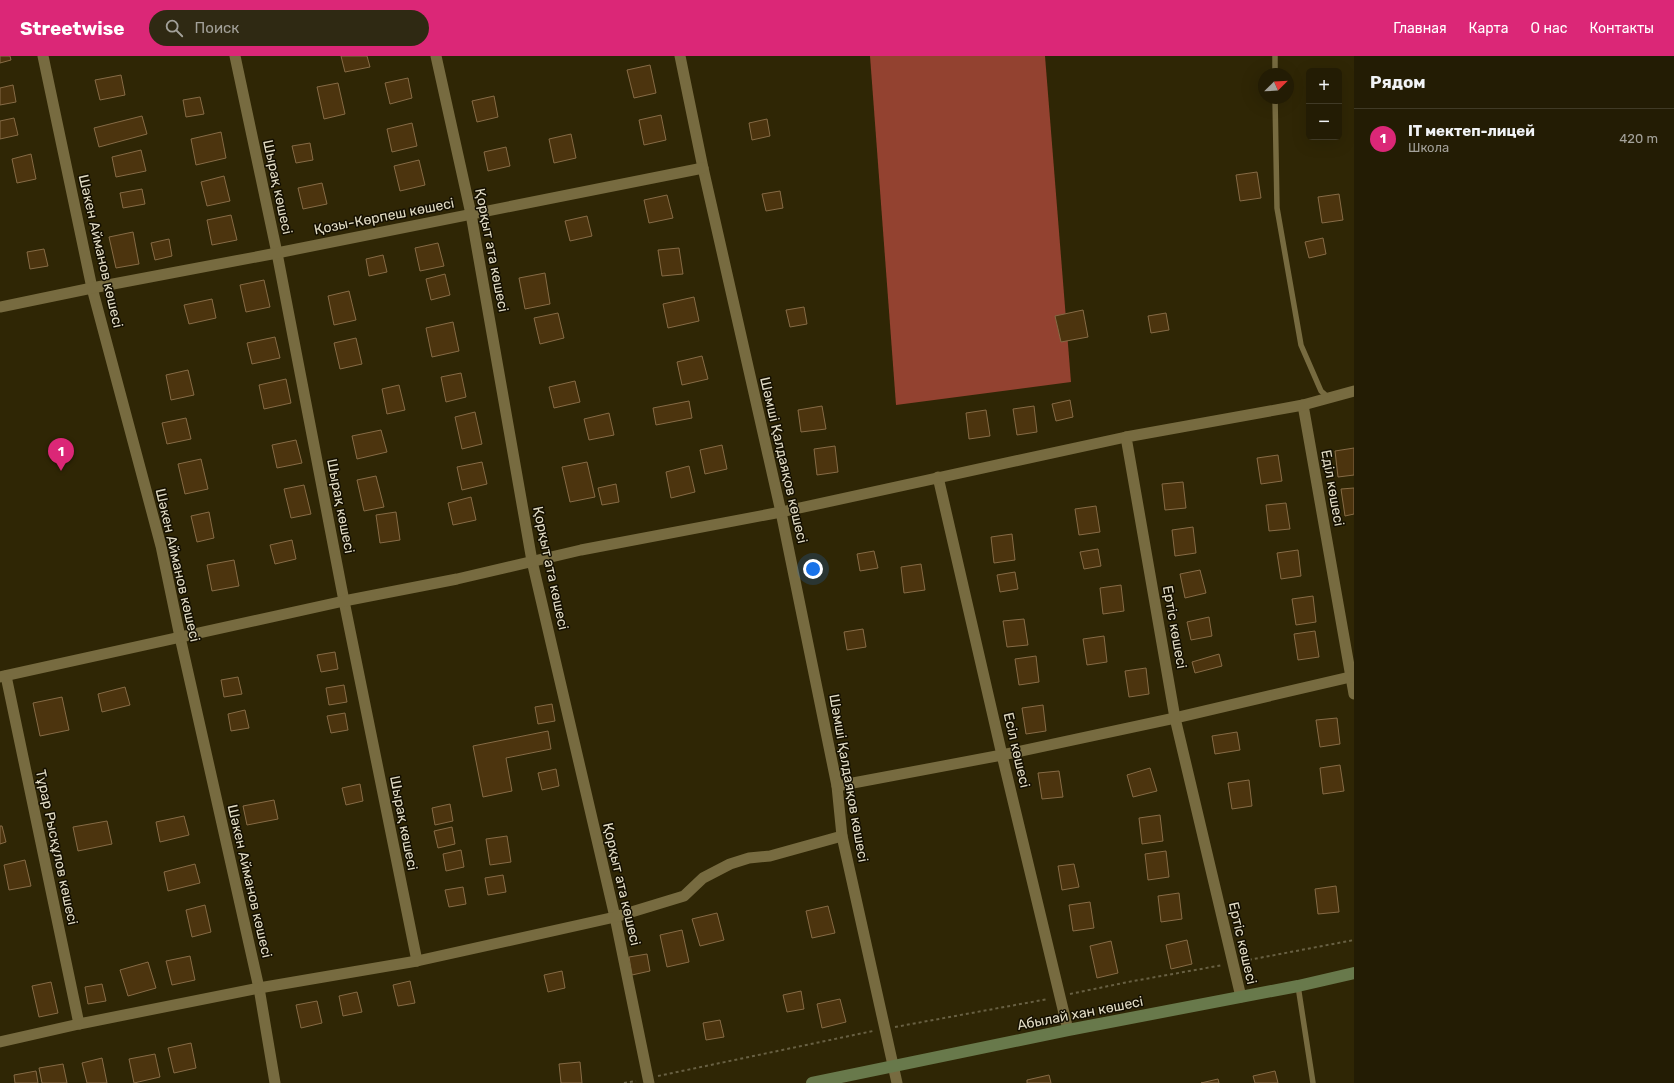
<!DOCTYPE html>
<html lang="ru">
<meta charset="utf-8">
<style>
:root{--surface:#231c04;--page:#2f2913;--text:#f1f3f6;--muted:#a3a19a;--line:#403a26;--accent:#db2777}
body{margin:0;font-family:Rubik,sans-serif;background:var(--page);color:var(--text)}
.controls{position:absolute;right:12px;top:12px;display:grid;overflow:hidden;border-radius:6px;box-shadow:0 4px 16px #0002}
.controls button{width:36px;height:36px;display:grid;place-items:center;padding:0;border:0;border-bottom:1px solid var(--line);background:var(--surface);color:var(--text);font:20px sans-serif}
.compass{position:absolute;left:1258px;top:12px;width:36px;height:36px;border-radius:50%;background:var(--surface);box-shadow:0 4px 16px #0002;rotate:66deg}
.you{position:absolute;left:813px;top:513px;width:14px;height:14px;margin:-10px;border:3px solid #fff;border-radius:50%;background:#1a73e8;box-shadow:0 0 0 6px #1a73e833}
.badge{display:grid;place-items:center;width:26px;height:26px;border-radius:50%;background:var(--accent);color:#fff;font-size:13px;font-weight:700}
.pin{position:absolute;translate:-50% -33px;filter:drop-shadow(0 1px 2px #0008)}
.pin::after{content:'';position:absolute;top:21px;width:14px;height:12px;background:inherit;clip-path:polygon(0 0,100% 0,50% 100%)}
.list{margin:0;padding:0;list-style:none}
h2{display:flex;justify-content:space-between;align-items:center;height:52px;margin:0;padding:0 16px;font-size:17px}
h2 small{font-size:13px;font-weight:400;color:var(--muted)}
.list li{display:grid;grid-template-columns:26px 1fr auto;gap:12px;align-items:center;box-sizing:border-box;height:60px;padding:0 16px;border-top:1px solid var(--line)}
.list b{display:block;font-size:15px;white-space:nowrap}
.list p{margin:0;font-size:13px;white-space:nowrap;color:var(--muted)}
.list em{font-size:13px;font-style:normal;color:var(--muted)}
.icon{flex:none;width:22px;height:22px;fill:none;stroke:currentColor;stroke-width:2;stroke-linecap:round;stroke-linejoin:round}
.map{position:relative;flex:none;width:1354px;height:1027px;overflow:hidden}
header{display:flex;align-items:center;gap:24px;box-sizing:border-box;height:56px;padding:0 20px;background:var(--accent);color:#fff}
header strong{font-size:19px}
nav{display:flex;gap:22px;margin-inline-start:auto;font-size:14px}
.search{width:280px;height:36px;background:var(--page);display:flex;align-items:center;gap:10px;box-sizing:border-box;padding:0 14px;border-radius:22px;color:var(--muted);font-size:15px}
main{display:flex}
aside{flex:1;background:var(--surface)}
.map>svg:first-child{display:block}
.forest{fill:#934230}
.building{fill:#4c340e;stroke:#866b46}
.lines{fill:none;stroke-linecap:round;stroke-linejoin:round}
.path{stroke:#686043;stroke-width:2;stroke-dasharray:3 3;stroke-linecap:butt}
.lane{stroke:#776b40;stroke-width:5.5}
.street{stroke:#776b40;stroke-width:11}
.secondary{stroke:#68794b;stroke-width:12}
.labels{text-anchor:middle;stroke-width:3;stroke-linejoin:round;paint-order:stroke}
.street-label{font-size:14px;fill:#e1dbc4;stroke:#140f01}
</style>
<header>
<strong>Streetwise</strong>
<div class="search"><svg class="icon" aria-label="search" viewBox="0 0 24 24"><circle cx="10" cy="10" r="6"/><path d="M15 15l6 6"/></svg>Поиск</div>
<nav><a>Главная</a><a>Карта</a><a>О нас</a><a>Контакты</a></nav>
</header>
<main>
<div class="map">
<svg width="1354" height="1027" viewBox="0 0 1354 1027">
<rect width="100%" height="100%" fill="#2f2605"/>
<polygon class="forest" points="870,0 1045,0 1071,326 896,349"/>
<g class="building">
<polygon points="0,0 10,0 11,4 0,7"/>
<polygon points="341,0 367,0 370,11 345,16"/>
<polygon points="650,9 656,37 634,42 627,14"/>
<polygon points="121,19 125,39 100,44 95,24"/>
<polygon points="408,22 412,42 390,48 385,27"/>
<polygon points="338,27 345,58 324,63 317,31"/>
<polygon points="13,29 16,46 0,49 0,32"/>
<polygon points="494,40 498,61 477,66 472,45"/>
<polygon points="200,41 204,58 186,61 183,44"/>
<polygon points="661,59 666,84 644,89 639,64"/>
<polygon points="142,60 147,78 99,91 94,72"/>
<polygon points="14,62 18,79 0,83 0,65"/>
<polygon points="767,63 770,80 752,84 749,67"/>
<polygon points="412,67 417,90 392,96 387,73"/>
<polygon points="221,76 226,102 196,109 191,83"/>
<polygon points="571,78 576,102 554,107 549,83"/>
<polygon points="310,87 313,104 296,107 292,90"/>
<polygon points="506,91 510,110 488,115 484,96"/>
<polygon points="141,94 146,115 116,121 112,101"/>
<polygon points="31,98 36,123 17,127 12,103"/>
<polygon points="419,104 425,129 400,135 394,110"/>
<polygon points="1257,116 1261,142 1240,145 1236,119"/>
<polygon points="224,120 230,145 207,150 201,126"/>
<polygon points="322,127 327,148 303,153 298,132"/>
<polygon points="142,133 145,148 123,152 120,137"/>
<polygon points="780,135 783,152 766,155 762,138"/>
<polygon points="1339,138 1343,164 1322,167 1318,141"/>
<polygon points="667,139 673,162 649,167 644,144"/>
<polygon points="231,159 237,184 212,189 207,164"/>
<polygon points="587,160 592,180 570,185 565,165"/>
<polygon points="133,176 139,208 116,212 109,181"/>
<polygon points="1323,182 1326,198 1309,202 1305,186"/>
<polygon points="169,183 172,200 155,204 151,187"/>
<polygon points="438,187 444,210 420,215 415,192"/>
<polygon points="679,192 683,218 662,220 658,194"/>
<polygon points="44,193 48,210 30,213 27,196"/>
<polygon points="383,199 387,216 369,220 366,203"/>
<polygon points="545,217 550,248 525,253 519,222"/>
<polygon points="445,218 450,239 431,244 426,223"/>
<polygon points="264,224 270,251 246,256 240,229"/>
<polygon points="349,235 356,264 334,269 328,240"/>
<polygon points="694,241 699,265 668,272 663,248"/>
<polygon points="212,243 216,262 189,268 184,249"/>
<polygon points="804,251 807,268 790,271 786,254"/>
<polygon points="1083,254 1088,281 1061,286 1055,260"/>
<polygon points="558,257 564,282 540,288 534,262"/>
<polygon points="1166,257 1169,274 1151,277 1148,260"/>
<polygon points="453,266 459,295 432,301 426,272"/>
<polygon points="275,281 280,302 252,308 247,287"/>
<polygon points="356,282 362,308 340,313 334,287"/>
<polygon points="702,300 708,323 682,329 677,306"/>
<polygon points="188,314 194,339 171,344 166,319"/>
<polygon points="461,317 466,341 446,346 441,321"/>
<polygon points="286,323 291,347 264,353 259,329"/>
<polygon points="575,325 580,346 554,352 549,331"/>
<polygon points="399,329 405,354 387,358 382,333"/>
<polygon points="1070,344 1073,361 1056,365 1052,348"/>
<polygon points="689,345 692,362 656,369 653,352"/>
<polygon points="822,350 826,373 801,376 798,354"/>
<polygon points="1034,350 1037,376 1017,379 1013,353"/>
<polygon points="986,354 990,380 969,383 966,357"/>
<polygon points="475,356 482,388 462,393 455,361"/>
<polygon points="609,357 614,379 589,384 584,363"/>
<polygon points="186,362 191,383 167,388 162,367"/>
<polygon points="381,374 387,396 357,403 352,380"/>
<polygon points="296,384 302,407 277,412 272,389"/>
<polygon points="722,389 727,413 705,418 700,394"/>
<polygon points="835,390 838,416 817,419 814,393"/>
<polygon points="1354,392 1354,419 1338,421 1335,395"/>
<polygon points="1278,399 1282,425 1261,428 1257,402"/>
<polygon points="201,403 208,433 185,438 178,408"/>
<polygon points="482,406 487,428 462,434 457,411"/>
<polygon points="587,406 595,441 570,446 562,411"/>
<polygon points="689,410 695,436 671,442 666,416"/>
<polygon points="376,420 384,451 364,455 357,424"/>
<polygon points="1183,426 1186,452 1165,454 1162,428"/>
<polygon points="616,428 619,446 602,449 598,432"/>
<polygon points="304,429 311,458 291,462 284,433"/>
<polygon points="1354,432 1354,458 1345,460 1341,433"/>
<polygon points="471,441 476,464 453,469 448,447"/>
<polygon points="1286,447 1290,473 1269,475 1266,449"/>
<polygon points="1096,450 1100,476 1079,479 1075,453"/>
<polygon points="209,456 214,482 197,486 191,460"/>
<polygon points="396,456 400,484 380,487 376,459"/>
<polygon points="1193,471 1196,497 1175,500 1172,474"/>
<polygon points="1012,478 1015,504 994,507 991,481"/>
<polygon points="292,484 296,503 275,508 270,489"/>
<polygon points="1098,493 1101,510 1084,513 1080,496"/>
<polygon points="1298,494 1301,520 1281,523 1277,497"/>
<polygon points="874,495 878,512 860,515 857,498"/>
<polygon points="234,504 239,530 212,535 207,509"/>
<polygon points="921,508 925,534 904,537 901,511"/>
<polygon points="1200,514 1206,537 1185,542 1180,518"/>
<polygon points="1015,516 1018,533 1000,536 997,519"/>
<polygon points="1121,529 1124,555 1103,558 1100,532"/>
<polygon points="1313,540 1316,566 1296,569 1292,543"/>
<polygon points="1209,561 1212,580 1191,584 1187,566"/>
<polygon points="1024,563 1028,589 1007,591 1003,565"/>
<polygon points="863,573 866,591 847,594 844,576"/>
<polygon points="1315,575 1319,601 1298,604 1294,578"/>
<polygon points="1104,580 1107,606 1087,609 1083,583"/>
<polygon points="335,596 338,613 321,616 317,599"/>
<polygon points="1219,598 1222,610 1195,617 1192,606"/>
<polygon points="1036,600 1039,626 1019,629 1015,603"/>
<polygon points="1146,612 1149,638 1129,641 1125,615"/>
<polygon points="238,621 242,638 224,641 221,624"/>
<polygon points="344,629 347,646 329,649 326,632"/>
<polygon points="125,631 130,649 102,656 98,638"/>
<polygon points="62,641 69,674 40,680 33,647"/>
<polygon points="552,648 555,665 538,668 535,651"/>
<polygon points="1043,649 1046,675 1026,678 1022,652"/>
<polygon points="245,654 249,672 231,675 228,658"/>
<polygon points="345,657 348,674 331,677 327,660"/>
<polygon points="1337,662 1340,688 1320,691 1316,664"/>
<polygon points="548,675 551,693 506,702 512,735 483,741 473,690"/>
<polygon points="1237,676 1240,694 1215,698 1212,680"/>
<polygon points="1340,709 1344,735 1323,738 1320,712"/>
<polygon points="1150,712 1157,735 1133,741 1127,719"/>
<polygon points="556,713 559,730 542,734 538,717"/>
<polygon points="1059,715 1063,741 1042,743 1038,717"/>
<polygon points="1249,724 1252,750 1232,753 1228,727"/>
<polygon points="360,728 363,745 346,749 342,732"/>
<polygon points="274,744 278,763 247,769 243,750"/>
<polygon points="450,748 453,765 435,769 432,752"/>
<polygon points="1160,759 1163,785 1142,788 1139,762"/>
<polygon points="184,760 189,779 160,786 156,766"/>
<polygon points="107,765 112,788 78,795 73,771"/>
<polygon points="0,770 2,770 6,786 0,788"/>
<polygon points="452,771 455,788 438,792 434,775"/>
<polygon points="507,780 511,806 490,809 486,783"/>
<polygon points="461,794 464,811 446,815 443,798"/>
<polygon points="1166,795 1169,821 1148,824 1145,798"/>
<polygon points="25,804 31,830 9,834 4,809"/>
<polygon points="195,808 200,827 168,835 164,816"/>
<polygon points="1074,808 1079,831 1062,834 1058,810"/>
<polygon points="503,819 506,836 488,839 485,822"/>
<polygon points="1336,830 1339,856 1318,858 1315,833"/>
<polygon points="463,831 466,848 449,851 445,834"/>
<polygon points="1179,837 1182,863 1161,866 1158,840"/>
<polygon points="1090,846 1094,872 1073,875 1069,849"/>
<polygon points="205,849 211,876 192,881 186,854"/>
<polygon points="828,850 835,877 812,882 806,855"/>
<polygon points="717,857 724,884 700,890 692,863"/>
<polygon points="682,874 689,906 667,911 660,879"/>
<polygon points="1187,884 1192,908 1171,913 1166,889"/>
<polygon points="1111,885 1118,917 1097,922 1090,890"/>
<polygon points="647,898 650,915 632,919 629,901"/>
<polygon points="190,900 195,924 172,929 166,905"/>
<polygon points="148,906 156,932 128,940 120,914"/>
<polygon points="562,915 565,932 548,936 544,919"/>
<polygon points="410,925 415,947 398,950 393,929"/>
<polygon points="51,926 58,957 39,961 32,930"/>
<polygon points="102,928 106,945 88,948 85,931"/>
<polygon points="801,935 804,953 787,956 783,939"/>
<polygon points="357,936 362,956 343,960 339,940"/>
<polygon points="840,943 846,966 822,972 817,948"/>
<polygon points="317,945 322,967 301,972 296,949"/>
<polygon points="720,964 724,981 706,984 703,967"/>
<polygon points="191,987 196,1012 174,1017 168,992"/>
<polygon points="155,998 160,1021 134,1027 129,1003"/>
<polygon points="102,1002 107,1027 87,1027 82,1007"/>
<polygon points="580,1006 582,1027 561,1027 559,1008"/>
<polygon points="63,1008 67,1027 42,1027 39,1012"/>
<polygon points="36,1015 38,1027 15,1027 14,1019"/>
<polygon points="1275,1015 1278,1027 1255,1027 1253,1020"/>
<polygon points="1049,1019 1051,1027 1027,1027 1027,1024"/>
<polygon points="1218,1023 1219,1027 1201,1027"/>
</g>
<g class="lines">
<g class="path">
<polyline points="1243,905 1354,884"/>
<polyline points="1070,938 1128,926 1223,909"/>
<polyline points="895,971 1048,943"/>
<polyline points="658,1020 873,975"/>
<polyline points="624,1027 636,1025"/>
</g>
<g class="lane">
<polyline points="1275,0 1275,18"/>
<polyline points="1275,42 1277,152 1301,289 1321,335 1329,342"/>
<polyline points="1298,930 1313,1027"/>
</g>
<g class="street">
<polyline points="43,0 92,232 161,490 180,581 259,932 275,1027"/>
<polyline points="235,0 277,197 344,545 417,905"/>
<polyline points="436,0 471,158 532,505 615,861 649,1027"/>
<polyline points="680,0 703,112 781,456 837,730 842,780 897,1027"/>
<polyline points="0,251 92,232 277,197 703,112"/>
<polyline points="1303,349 1354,638"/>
<polyline points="938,421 1002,699 1068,974"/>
<polyline points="6,620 79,968"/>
<polyline points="0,621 344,545 457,523 581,494 781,456 1126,381"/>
<polyline points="837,730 1002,699 1175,662 1354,620"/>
<polyline points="1241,941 1175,662 1126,381 1303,349 1354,335"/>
<polyline points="0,986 79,968 259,932 417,905 615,861 684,840 703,822 730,808 749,802 770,800 842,780"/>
</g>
<polyline class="secondary" points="812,1027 1068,974 1298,930 1354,917"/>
</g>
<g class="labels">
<g class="street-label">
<text transform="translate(278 131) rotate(78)" y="5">Шырақ көшесі</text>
<text transform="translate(384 160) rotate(-11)" y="5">Қозы-Көрпеш көшесі</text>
<text transform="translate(492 194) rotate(79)" y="5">Қорқыт ата көшесі</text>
<text transform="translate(101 195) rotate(77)" y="5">Шәкен Айманов көшесі</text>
<text transform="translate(784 404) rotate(77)" y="5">Шәмші Қалдаяқов көшесі</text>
<text transform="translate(1333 432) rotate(80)" y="5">Еділ көшесі</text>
<text transform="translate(341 450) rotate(79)" y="5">Шырақ көшесі</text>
<text transform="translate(178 509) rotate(77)" y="5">Шәкен Айманов көшесі</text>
<text transform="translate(551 512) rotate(78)" y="5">Қорқыт ата көшесі</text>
<text transform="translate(1175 571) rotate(80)" y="5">Ертіс көшесі</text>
<text transform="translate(1017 694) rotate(77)" y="5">Есіл көшесі</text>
<text transform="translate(849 722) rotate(80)" y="5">Шәмші Қалдаяқов көшесі</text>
<text transform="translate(404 767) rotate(79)" y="5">Шырақ көшесі</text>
<text transform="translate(57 791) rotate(78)" y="5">Тұрар Рысқұлов көшесі</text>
<text transform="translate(250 825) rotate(77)" y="5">Шәкен Айманов көшесі</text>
<text transform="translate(622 828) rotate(77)" y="5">Қорқыт ата көшесі</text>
<text transform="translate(1243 887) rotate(77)" y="5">Ертіс көшесі</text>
<text transform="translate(1080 957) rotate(-11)" y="5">Абылай хан көшесі</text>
</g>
</g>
</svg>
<div class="controls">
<button>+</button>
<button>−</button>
</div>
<svg class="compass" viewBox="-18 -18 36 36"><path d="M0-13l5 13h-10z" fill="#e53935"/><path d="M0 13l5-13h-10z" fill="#a3a19a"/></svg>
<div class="you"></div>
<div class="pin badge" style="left:61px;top:415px">1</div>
</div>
<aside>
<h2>Рядом<small></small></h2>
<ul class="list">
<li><span class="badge">1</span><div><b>IT мектеп-лицей</b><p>Школа</p></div><em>420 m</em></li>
</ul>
</aside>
</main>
